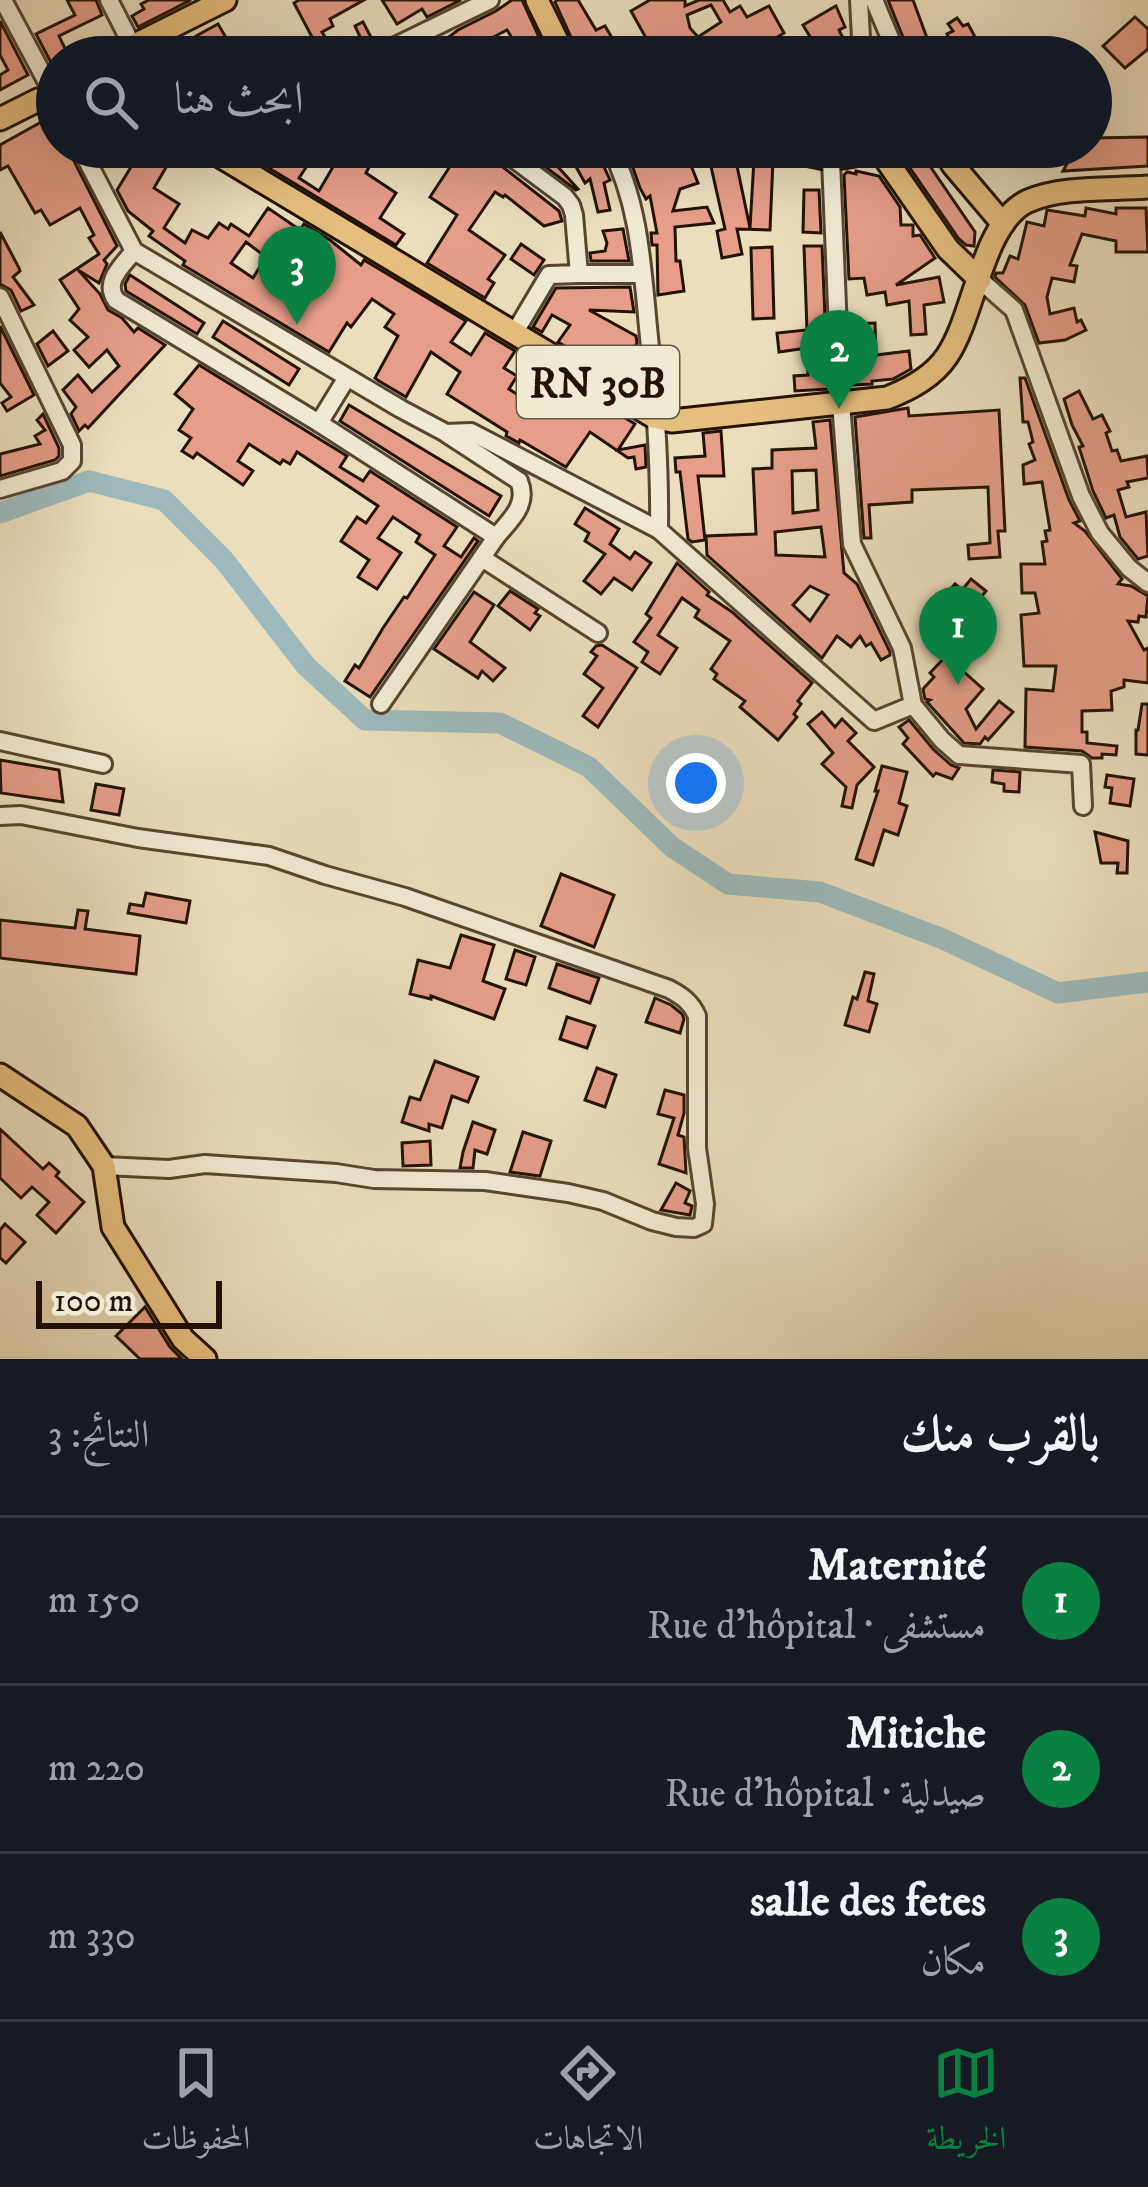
<!DOCTYPE html>
<html lang="ar">
<meta charset="utf-8">
<style>
:root{--surface:#171b24;--page:#20242c;--text:#f1f3f6;--muted:#9ea1a6;--line:#363941;--accent:#0b8043}
body{margin:0;font-family:"IM FELL DW Pica",Amiri,serif;background:var(--page);color:var(--text);direction:rtl}
.scale{position:absolute;left:36px;bottom:30px;width:186px;box-sizing:border-box;padding-left:12px;border:6px solid #241303;border-top:0;font-size:33px;line-height:42px;white-space:nowrap;color:#241303;-webkit-text-stroke:9px #f1ead3;paint-order:stroke}
.you{position:absolute;left:696px;top:783px;width:42px;height:42px;margin:-30px;border:9px solid #fff;border-radius:50%;background:#1a73e8;box-shadow:0 0 0 18px #1a73e833}
.badge{display:grid;place-items:center;width:78px;height:78px;border-radius:50%;background:var(--accent);color:#fff;font-size:39px;font-weight:700}
.pin{position:absolute;translate:-50% -99px;filter:drop-shadow(0 3px 6px #0008)}
.pin::after{content:'';position:absolute;top:63px;width:42px;height:36px;background:inherit;clip-path:polygon(0 0,100% 0,50% 100%)}
.list{margin:0;padding:0;list-style:none}
h2{display:flex;justify-content:space-between;align-items:center;height:156px;margin:0;padding:0 48px;font-size:51px}
h2 small{font-size:39px;font-weight:400;color:var(--muted)}
.list li{display:grid;grid-template-columns:78px 1fr auto;gap:36px;align-items:center;box-sizing:border-box;height:168px;padding:0 48px;border-top:3px solid var(--line)}
.list b{display:block;font-size:45px;white-space:nowrap}
.list p{margin:0;font-size:39px;white-space:nowrap;color:var(--muted)}
.list em{font-size:39px;font-style:normal;color:var(--muted)}
.icon{flex:none;width:66px;height:66px;fill:none;stroke:currentColor;stroke-width:2;stroke-linecap:round;stroke-linejoin:round}
.map{position:relative;flex:none;width:1148px;height:1359px;overflow:hidden;direction:ltr}
.search{position:absolute;background:var(--surface);box-shadow:0 12px 48px #0002;left:36px;right:36px;top:36px;height:132px;display:flex;align-items:center;gap:30px;box-sizing:border-box;padding:0 42px;border-radius:66px;color:var(--muted);font-size:45px}
.sheet{height:660px;background:var(--surface)}
nav{display:flex;justify-content:space-around;align-items:center;box-sizing:border-box;height:168px;border-top:3px solid var(--line);background:var(--surface);font-size:33px;color:var(--muted)}
nav a{display:grid;justify-items:center;gap:6px}
nav .on{color:var(--accent)}
.map>svg:first-child{display:block}
.lines{fill:none;stroke-linecap:round;stroke-linejoin:round}
.river{stroke:#9db9bb;stroke-width:21}
.building{fill:#e69e89;stroke:#241303;stroke-width:3;fill-rule:evenodd}
.minor-casing{stroke:#564631;stroke-width:22}
.major-casing{stroke:#241303;stroke-width:27}
.minor{stroke:#f1ead3;stroke-width:16}
.major{stroke:#e5bf7e;stroke-width:21}
.labels{text-anchor:middle;stroke-width:12;stroke-linejoin:round;paint-order:stroke}
.shield{fill:#f1ead3;stroke:#625441;stroke-width:3}
.shield-label{font-size:42px;font-weight:bold;fill:#241303}
</style>
<div class="map">
<svg width="1148" height="1359" viewBox="0 0 1148 1359">
<rect width="100%" height="100%" fill="#eadebc"/>
<filter id="stains"><feTurbulence type="fractalNoise" baseFrequency=".00167" numOctaves="4"/><feColorMatrix values="0 0 0 0 .2 0 0 0 0 .09 0 0 0 0 .02 0 0 0 .5 -.17"/></filter>
<radialGradient id="worn" r=".72"><stop offset=".6" stop-color="#630" stop-opacity="0"/><stop offset="1" stop-color="#630" stop-opacity=".3"/></radialGradient>
<g class="lines">
<polyline class="river" points="0,513 89,481 164,500 224,560 306,666 365,720 500,723 589,767 672,847 728,884 820,892 943,939 1058,993 1148,982"/>
</g>
<g class="building">
<polygon points="67,0 96,0 102,15 59,36 69,57 57,57 57,74 36,34 75,15"/>
<polygon points="149,0 191,0 138,27 132,16 144,9 141,4"/>
<polygon points="299,0 364,0 330,19 333,26 322,32 336,54 362,41 355,26 363,22 374,43 363,49 360,57 299,57 294,48 312,37 294,3"/>
<polygon points="382,0 461,0 427,17 422,9 397,24"/>
<polygon points="512,0 522,0 548,57 524,57 507,30 484,42 494,57 418,57 439,40 441,43 458,30 496,11"/>
<path d="M557,0H578L596,30L605,26L621,53L646,38L631,11L650,0H685V6L699,0H723L730,12L740,6L747,17L769,6L784,33L766,44L782,57H580L555,2ZM711,5L721,22L698,37L690,28L687,15Z"/>
<polygon points="888,0 913,0 934,57 911,57"/>
<polygon points="836,6 845,27 839,30 845,42 835,46 839,54 834,57 800,57 815,45 803,25"/>
<polygon points="1135,17 1148,29 1148,49 1125,68 1103,46"/>
<polygon points="957,18 963,26 968,24 975,37 954,48 947,34 953,31 948,24"/>
<polygon points="0,21 28,75 0,90 0,75 8,70 0,55"/>
<polygon points="218,24 232,48 225,52 228,57 208,57 196,36"/>
<polygon points="52,116 57,124 57,147 67,147 117,246 104,260 107,264 99,283 78,270 100,294 108,310 122,318 134,332 138,328 165,345 88,428 85,425 79,431 71,414 76,407 63,390 78,375 92,392 119,366 107,350 89,367 74,350 88,337 70,320 79,309 60,280 99,254 89,238 94,235 80,208 50,225 41,210 35,213 8,166 0,170 0,145"/>
<polygon points="1148,137 1148,166 1063,171 1076,147 1091,147 1091,138"/>
<path d="M110,147H156L172,157L154,188L179,204L164,228L185,243L192,230L208,238L219,223L228,229L231,224L249,236L268,208L300,230L304,224L330,240L361,265L364,260L466,321L451,342L471,355L485,333L515,351L504,368L517,376L509,389L518,395L540,366L635,424L618,450L645,445L646,467L636,469L634,457L628,458L590,432L566,467L520,440L519,443L506,436L507,432L447,394L460,372L431,352L406,397L379,381L375,378L398,336L385,327L394,314L372,299L351,327L347,323L329,352L183,265L185,261L149,236L153,231L128,211L117,190L134,162ZM297,236L326,254L290,302L272,292L278,283L268,277ZM246,242L266,257L253,278L231,263Z"/>
<polygon points="243,147 253,147 275,159 283,147 311,147 301,162 307,166 299,178 319,191 337,160 319,147 341,147 360,159 359,161 369,167 366,173 396,193 380,218 404,234 396,245 241,151"/>
<polygon points="432,147 485,147 490,157 559,211 562,221 544,226 505,195 503,197 495,192 469,230 505,255 488,279 494,283 485,298 427,263 457,215 430,197 449,168 428,153"/>
<polygon points="519,147 540,147 578,189 576,190"/>
<polygon points="565,147 595,147 610,180 604,183 610,210 598,212 590,179 585,183"/>
<polygon points="629,147 640,147 649,160 674,147 733,147 750,228 754,159 773,160 770,230 737,229 742,254 722,258 717,231 725,229 708,153 690,163 698,183 680,189 673,211 707,207 714,223 675,227 676,261 680,261 684,291 658,295 657,245 652,245 651,233 657,233 650,196 646,199 640,188 632,165 638,161"/>
<polygon points="913,148 923,156 975,232 974,246 966,245 959,239 899,152"/>
<polygon points="856,171 879,176 900,207 901,225 913,225 913,236 920,235 935,258 896,285 939,277 944,302 924,305 926,334 911,335 909,301 887,305 885,292 867,295 864,278 849,279 844,175 847,172 856,174"/>
<polygon points="804,190 819,190 821,233 803,232"/>
<polygon points="1086,208 1116,214 1116,208 1146,208 1148,252 1116,252 1116,241 1082,234 1070,265 1077,266 1074,282 1052,278 1047,297 1050,314 1074,308 1077,322 1081,320 1086,330 1065,340 1039,343 1025,305 995,277 996,273 1003,273 1010,256 1018,259 1027,222 1044,226 1047,210 1085,216"/>
<polygon points="623,229 629,261 591,261 590,253 605,251 607,243 603,231"/>
<polygon points="0,232 19,268 20,271 13,277 34,305 21,311 11,290 0,284"/>
<polygon points="521,244 544,260 534,275 511,259"/>
<polygon points="804,246 822,246 828,389 795,391 794,376 808,375 807,348 779,352 777,333 807,330"/>
<polygon points="772,247 774,318 753,319 751,248"/>
<polygon points="130,275 204,323 197,334 126,291 125,284"/>
<polygon points="630,287 634,312 589,310 636,336 637,343 631,354 638,359 639,371 634,380 641,384 640,391 558,342 570,325 552,315 542,332 533,327 556,288"/>
<polygon points="223,321 299,369 289,385 213,337"/>
<polygon points="875,323 876,355 909,351 911,369 893,379 872,381 872,384 853,385 851,324"/>
<polygon points="0,326 34,395 7,411 2,403 11,397 0,383"/>
<polygon points="53,331 68,351 48,366 37,344"/>
<polygon points="199,365 347,456 340,467 363,481 370,471 457,527 444,546 461,557 474,538 478,541 370,697 345,681 355,665 359,668 383,628 404,597 407,598 435,555 416,542 420,535 393,517 378,538 401,553 377,589 358,577 369,560 341,541 357,517 366,523 378,506 297,452 290,464 283,460 280,464 249,444 238,461 253,471 243,485 197,453 193,458 182,451 191,438 179,430 193,409 175,394"/>
<polygon points="1020,378 1025,378 1069,500 1080,521 1074,523 1085,531 1122,579 1118,584 1131,586 1148,596 1146,617 1139,616 1138,622 1128,621 1144,650 1148,648 1148,683 1124,680 1124,687 1111,691 1112,710 1082,711 1082,732 1087,732 1087,743 1117,746 1116,755 1102,754 1102,758 1092,758 1082,751 1025,747 1026,689 1053,691 1056,666 1024,666 1021,615 1039,613 1035,593 1022,593 1021,564 1045,564 1042,542 1047,541 1045,531 1050,530 1042,482 1024,484 1023,465 1035,460 1029,444 1033,442 1028,422 1023,422"/>
<polygon points="1079,391 1093,419 1102,415 1110,431 1106,433 1112,451 1117,450 1121,461 1147,456 1148,478 1127,482 1129,487 1118,490 1126,517 1146,512 1148,556 1138,559 1120,537 1114,515 1106,518 1093,491 1079,447 1083,446 1072,425 1064,399"/>
<polygon points="349,405 501,496 489,516 340,421"/>
<polygon points="908,408 909,416 999,410 1005,531 998,531 1000,557 969,559 968,545 990,543 988,487 912,490 912,502 869,505 871,538 864,538 855,417"/>
<polygon points="43,414 59,448 59,456 55,460 0,476 0,454 40,444 35,436 45,430 37,420"/>
<path d="M830,420L844,573L857,584L890,652V655L881,660L871,643L866,646L860,636L851,647L837,636L822,658L707,555L706,536L756,534L753,469L772,468V450L816,448L813,422ZM816,470L818,510L793,513L792,471ZM821,527L825,557L776,555L775,532ZM810,586L828,595L810,621L793,605Z"/>
<polygon points="721,431 724,476 698,476 705,540 692,542 688,539 680,472 676,472 675,458 705,456 703,433"/>
<polygon points="585,508 619,529 610,544 630,559 635,552 651,563 632,590 614,578 601,594 584,581 605,554 585,541 589,533 575,524"/>
<polygon points="677,563 709,592 707,595 732,612 812,683 798,701 801,704 794,714 797,717 778,740 740,707 745,701 714,679 717,674 711,669 730,641 695,617 699,610 682,598 658,635 677,648 660,674 642,662 648,652 634,642 651,618 646,614"/>
<polygon points="971,579 986,591 959,624 982,643 972,655 927,618 955,584 962,590"/>
<polygon points="510,591 538,609 535,613 540,616 530,630 498,606"/>
<polygon points="474,592 494,605 470,642 505,668 493,681 482,671 478,678 434,649"/>
<polygon points="602,645 637,668 598,727 583,716 603,688 584,674 597,656 591,652 596,646"/>
<polygon points="946,656 983,689 966,709 976,729 999,701 1013,712 988,740 985,737 980,744 964,743 927,702 930,700 925,699 923,689 934,677 930,673"/>
<polygon points="1142,704 1148,704 1148,755 1136,754 1136,730 1138,730"/>
<polygon points="822,712 835,727 842,719 856,733 848,741 874,767 857,785 852,808 842,806 846,787 822,764 833,753 808,724"/>
<polygon points="909,720 933,749 951,765 959,768 952,779 936,773 933,776 903,744 908,738 899,727"/>
<polygon points="0,760 59,770 63,802 1,793"/>
<polygon points="882,766 907,772 899,803 907,806 898,835 884,830 873,865 856,859 878,791 875,791"/>
<polygon points="993,770 1020,772 1019,792 1004,791 1004,784 992,782"/>
<polygon points="1107,775 1134,779 1130,806 1110,803 1112,788 1105,787"/>
<polygon points="96,784 124,789 119,815 91,810"/>
<polygon points="1095,832 1128,841 1127,873 1117,873 1118,863 1101,863"/>
<polygon points="561,874 614,895 594,947 541,926"/>
<polygon points="146,893 190,901 186,923 128,913 130,904 143,906"/>
<polygon points="78,910 88,911 85,929 140,936 136,974 0,958 0,920 75,928"/>
<polygon points="461,935 494,945 483,981 505,989 494,1019 431,996 431,999 410,994 418,960 450,968"/>
<polygon points="515,950 535,957 526,985 506,979"/>
<polygon points="557,964 599,978 590,1003 549,988"/>
<polygon points="865,972 874,974 868,1001 877,1004 869,1032 845,1025 853,997 857,999"/>
<polygon points="655,998 671,1005 682,1014 684,1019 680,1033 646,1022"/>
<polygon points="567,1017 595,1026 587,1048 560,1039"/>
<polygon points="435,1061 478,1077 468,1102 452,1096 442,1128 429,1124 429,1131 402,1122 410,1097 420,1100"/>
<polygon points="597,1068 616,1075 605,1107 585,1100"/>
<polygon points="665,1090 684,1095 684,1113 678,1135 684,1137 686,1173 659,1164 674,1118 658,1114"/>
<polygon points="473,1122 495,1130 487,1154 475,1150 473,1168 460,1168 463,1152"/>
<polygon points="0,1129 43,1169 49,1163 59,1172 56,1176 84,1202 56,1233 37,1215 49,1202 32,1187 21,1198 0,1178"/>
<polygon points="523,1132 551,1141 540,1176 510,1172"/>
<polygon points="430,1141 431,1165 403,1166 402,1143"/>
<polygon points="676,1183 690,1191 685,1203 692,1206 690,1215 661,1210"/>
<polygon points="5,1224 25,1242 6,1263 0,1258 0,1230"/>
<polygon points="145,1307 170,1347 182,1359 140,1359 116,1336"/>
</g>
<g class="lines">
<g class="minor-casing">
<g id="minor">
<polyline points="3,0 57,101"/>
<polyline points="109,0 133,47"/>
<polyline points="859,0 862,57"/>
<polyline points="874,0 898,57"/>
<polyline points="373,57 490,0"/>
<path d="M80,147L134,251L401,409L446,433L471,432L659,530C660,463 655,394 648,327C642,264 639,203 610,147"/>
<polyline points="498,147 565,197 571,205 574,215 579,274 549,275 515,332"/>
<polyline points="831,160 841,403 852,544 902,648 913,705 942,740 959,755 1081,764 1083,806"/>
<path d="M134,251C122,266 103,282 116,300L319,423L496,537C510,520 529,505 519,481L447,434"/>
<polyline points="579,274 642,274"/>
<polyline points="980,280 1014,310 1081,496 1100,533 1129,568 1148,583"/>
<polyline points="0,297 72,445 72,461 62,471 0,489"/>
<polyline points="319,423 346,379"/>
<polyline points="659,530 874,721 913,705"/>
<polyline points="482,558 598,633"/>
<polyline points="381,704 496,537"/>
<polyline points="0,741 103,764"/>
<path d="M0,816L21,815L138,838L269,856L325,875L405,897L669,989C682,996 691,1002 697,1016V1148L705,1204L703,1224L694,1228L676,1227L652,1221L603,1201L568,1193L485,1181L374,1179L336,1173L205,1164L169,1169L104,1166"/>
</g>
</g>
<g class="major-casing">
<g id="major">
<polyline points="537,0 565,57"/>
<polyline points="111,57 225,0"/>
<polyline points="0,119 38,100 57,98"/>
<path d="M205,147L654,417L672,421L887,398C910,389 933,377 947,356C975,315 982,222 1028,201C1063,186 1110,190 1148,187"/>
<path d="M791,147C821,164 849,159 880,147"/>
<polyline points="942,147 953,165 1003,224"/>
<polyline points="878,148 948,249 980,280"/>
<polyline points="0,1075 77,1126 104,1166 113,1227 183,1339 205,1359"/>
</g>
</g>
<use href="#minor" class="minor"/>
<use href="#major" class="major"/>
</g>
<g class="labels">
<rect class="shield" x="517" y="346" width="162" height="72" rx="9"/>
<g class="shield-label">
<text x="598" y="397">RN 30B</text>
</g>
</g>
<rect width="100%" height="100%" filter="url(#stains)"/>
<rect width="100%" height="100%" fill="url(#worn)"/>
</svg>
<div class="scale">100 m</div>
<div class="you"></div>
<div class="pin badge" style="left:958px;top:685px">1</div>
<div class="pin badge" style="left:839px;top:409px">2</div>
<div class="pin badge" style="left:297px;top:325px">3</div>
<div class="search"><svg class="icon" aria-label="search" viewBox="0 0 24 24"><circle cx="10" cy="10" r="6"/><path d="M15 15l6 6"/></svg>ابحث هنا</div>
</div>
<section class="sheet">
<h2>بالقرب منك<small>النتائج: 3</small></h2>
<ul class="list">
<li><span class="badge">1</span><div><b>Maternité</b><p>مستشفى · Rue d'hôpital</p></div><em>150 m</em></li>
<li><span class="badge">2</span><div><b>Mitiche</b><p>صيدلية · Rue d'hôpital</p></div><em>220 m</em></li>
<li><span class="badge">3</span><div><b>salle des fetes</b><p>مكان</p></div><em>330 m</em></li>
</ul>
</section>
<nav>
<a class="on"><svg class="icon" aria-label="map" viewBox="0 0 24 24"><path d="M3 6l6-2 6 2 6-2v14l-6 2-6-2-6 2zM9 4v14M15 6v14"/></svg>الخريطة</a>
<a><svg class="icon" aria-label="directions" viewBox="0 0 24 24"><path d="M12 3l9 9-9 9-9-9zM9 14v-3h6M13 9l2 2-2 2"/></svg>الاتجاهات</a>
<a><svg class="icon" aria-label="saved" viewBox="0 0 24 24"><path d="M7 4h10v16l-5-4-5 4z"/></svg>المحفوظات</a>
</nav>
